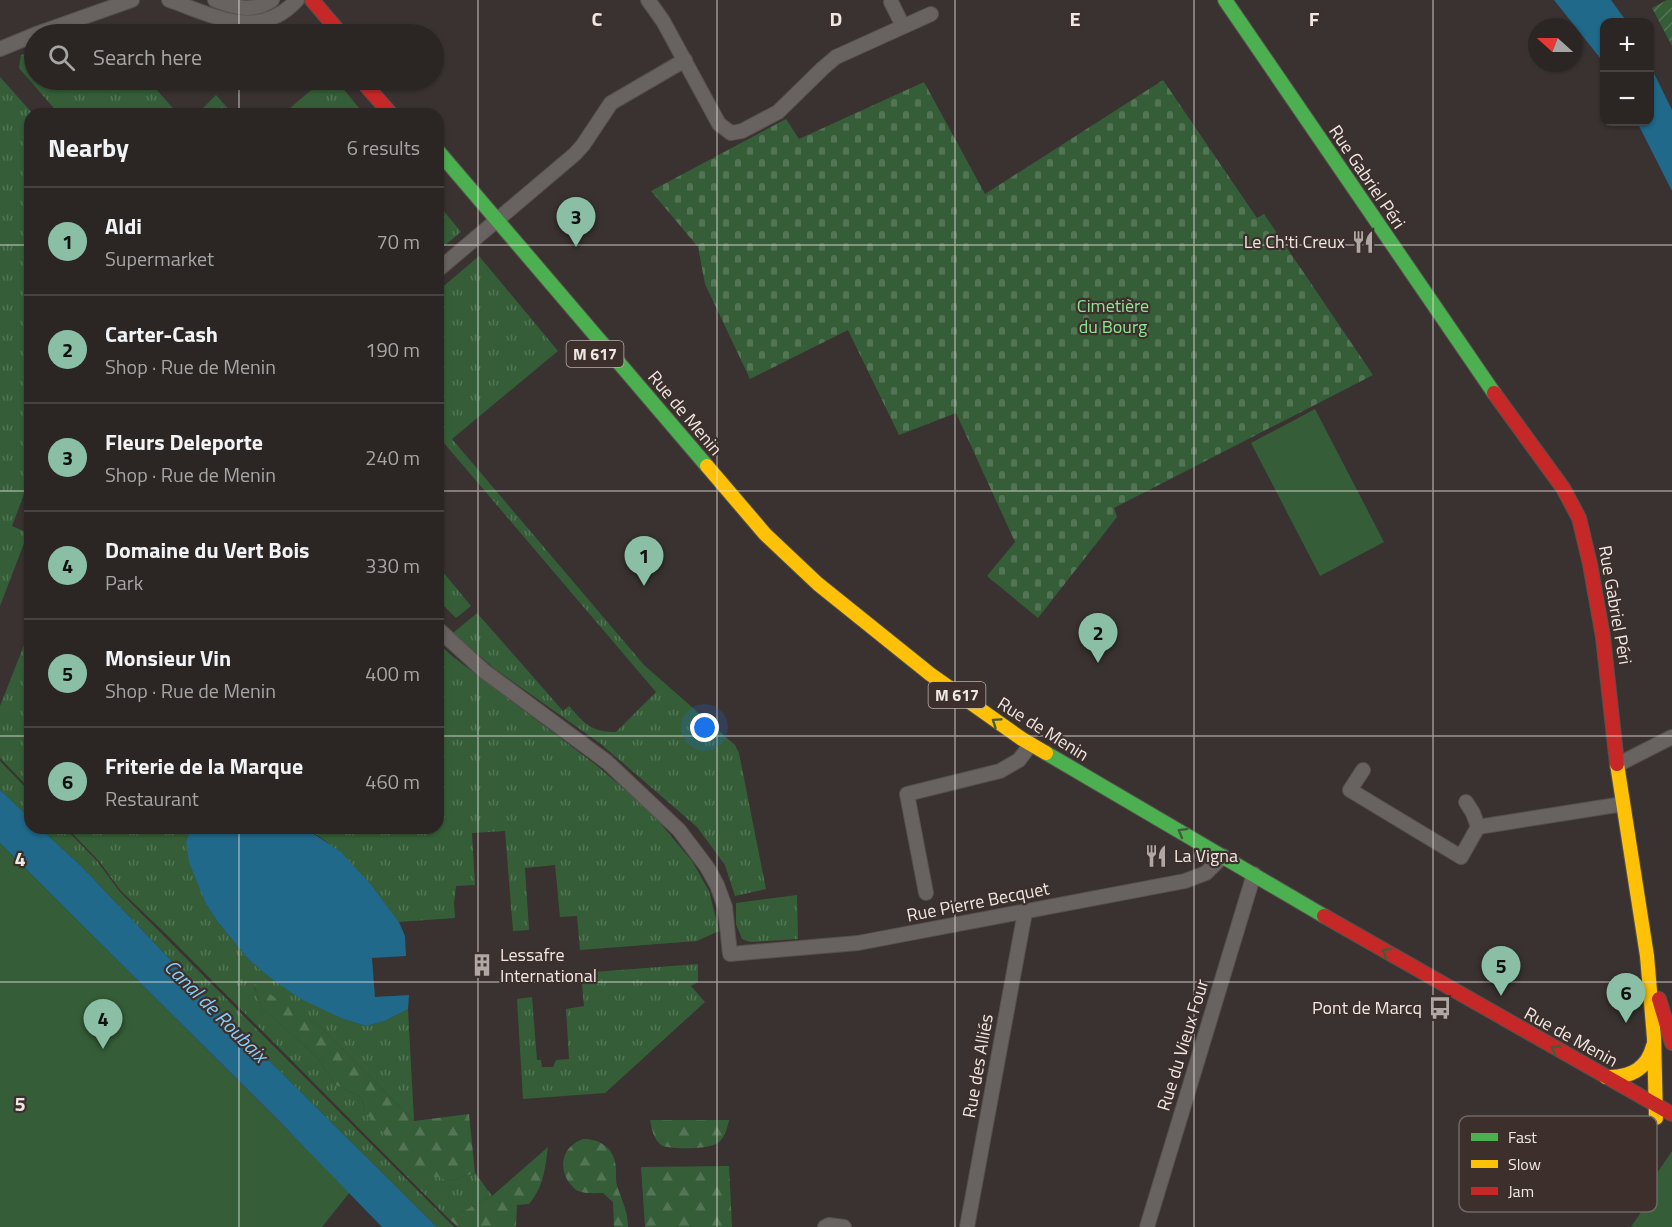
<!DOCTYPE html>
<meta charset="utf-8">
<style>
:root{--surface:#2b2624;--page:#373231;--text:#f1f3f6;--muted:#a6a5a6;--line:#474341;--accent:#8abfa5}
body{margin:0;font-family:"Titillium Web",sans-serif;background:var(--page);color:var(--text)}
.controls{position:absolute;right:18px;top:18px;display:grid;overflow:hidden;border-radius:12px;box-shadow:0 2px 4px #0004}
.controls button{width:54px;height:54px;display:grid;place-items:center;padding:0;border:0;border-bottom:2px solid var(--line);background:var(--surface);color:var(--text);font:30px sans-serif}
.compass{position:absolute;left:1528px;top:18px;width:54px;height:54px;border-radius:50%;background:var(--surface);box-shadow:0 2px 4px #0004;rotate:291deg}
.you{position:absolute;left:705px;top:728px;width:21px;height:21px;margin:-15px;border:4px solid #fff;border-radius:50%;background:#1a73e8;box-shadow:0 0 0 9px #1a73e833}
.badge{display:grid;place-items:center;width:39px;height:39px;border-radius:50%;background:var(--accent);color:#111;font-size:20px;font-weight:700}
.pin{position:absolute;translate:-50% -50px;filter:drop-shadow(0 2px 3px #0008)}
.pin::after{content:'';position:absolute;top:32px;width:21px;height:18px;background:inherit;clip-path:polygon(0 0,100% 0,50% 100%)}
.list{margin:0;padding:0;list-style:none}
h2{display:flex;justify-content:space-between;align-items:center;height:78px;margin:0;padding:0 24px;font-size:26px}
h2 small{font-size:20px;font-weight:400;color:var(--muted)}
.list li{display:grid;grid-template-columns:39px 1fr auto;gap:18px;align-items:center;box-sizing:border-box;height:108px;padding:0 24px;border-top:2px solid var(--line)}
.list b{display:block;font-size:22px;white-space:nowrap}
.list p{margin:0;font-size:20px;white-space:nowrap;color:var(--muted)}
.list em{font-size:20px;font-style:normal;color:var(--muted)}
.icon{flex:none;width:33px;height:33px;fill:none;stroke:currentColor;stroke-width:2;stroke-linecap:round;stroke-linejoin:round}
.map{position:relative;flex:none;width:1672px;height:1227px;overflow:hidden}
.search{position:absolute;background:var(--surface);box-shadow:0 2px 4px #0004;left:24px;top:24px;width:420px;height:66px;display:flex;align-items:center;gap:15px;box-sizing:border-box;padding:0 21px;border-radius:33px;color:var(--muted);font-size:22px}
.panel{position:absolute;background:var(--surface);box-shadow:0 2px 4px #0004;left:24px;top:108px;width:420px;height:726px;border-radius:18px}
.map>svg:first-child{display:block}
.grass{fill:url(#grass-tufts)}
.forest{fill:url(#forest-firs)}
.cemetery{fill:url(#cemetery-stones)}
.park{fill:#355e38}
.garden{fill:url(#garden-furrows)}
.water{fill:#20698a}
.lines{fill:none;stroke-linecap:round;stroke-linejoin:round}
.street-casing{stroke:#56504d;stroke-width:16}
.fast-casing{stroke:#56504d;stroke-width:16}
.slow-casing{stroke:#56504d;stroke-width:16}
.jam-casing{stroke:#56504d;stroke-width:16}
.street{stroke:#686261;stroke-width:14}
.fast{stroke:#4caf50;stroke-width:14}
.slow{stroke:#ffc107;stroke-width:14}
.jam{stroke:#c62828;stroke-width:14}
.oneway{stroke:#425c39}
.grid{fill:none;stroke:#efe7e4;stroke-width:1.5;stroke-opacity:0.55}
.labels{text-anchor:middle;stroke-width:4.5;stroke-linejoin:round;paint-order:stroke}
.shield{fill:#3d302c;stroke:#bab0ad;stroke-width:1.5}
.shield-label{font-size:16px;font-weight:bold;fill:#efe7e4}
.street-label{font-size:18px;fill:#efe7e4;stroke:#3d302c}
.poi-label{font-size:18px;fill:#efe7e4;stroke:#3d302c;text-anchor:end}
.park-label{font-size:18px;fill:#8ae892;stroke:#3d302c}
.water-label{font-size:20px;font-style:italic;fill:#88cdf5;stroke:#3d302c}
.key{fill:#3d302c;stroke:#726763;stroke-width:1.5}
.key-label{font-size:16px;fill:#efe7e4}
.grid-label{font-size:20px;text-anchor:middle;font-weight:bold;fill:#efe7e4;stroke:#3d302c;stroke-width:4.5;stroke-linejoin:round;paint-order:stroke}
</style>
<div class="map">
<svg width="1672" height="1227" viewBox="0 0 1672 1227">
<defs>
<pattern id="grass-tufts" width="24" height="20" patternUnits="userSpaceOnUse" patternTransform="scale(1.5)"><rect width="24" height="20" fill="#355e38"/><path d="M3 7l-1-3M5 7V3M7 7l1-3M15 17l-1-3M17 17v-4M19 17l1-3" fill="none" stroke="#537555"/></pattern>
<pattern id="forest-firs" width="22" height="20" patternUnits="userSpaceOnUse" patternTransform="scale(1.5)"><rect width="22" height="20" fill="#355e38"/><path d="M5 1l3.5 6h-7zM16 11l3.5 6h-7z" fill="#537555"/></pattern>
<pattern id="cemetery-stones" width="16" height="16" patternUnits="userSpaceOnUse" patternTransform="scale(1.5)"><rect width="16" height="16" fill="#355e38"/><path d="M2 7V4a2 2 0 0 1 4 0v3zM10 15v-3a2 2 0 0 1 4 0v3z" fill="#537555"/></pattern>
<pattern id="garden-furrows" width="10" height="10" patternUnits="userSpaceOnUse" patternTransform="scale(1.5)"><rect width="10" height="10" fill="#355e38"/><path d="M-1 1l2-2M0 10L10 0M9 11l2-2" fill="none" stroke="#537555"/></pattern>
</defs>
<rect width="100%" height="100%" fill="#393230"/>
<g class="grass">
<polygon points="34,50 34,80 148,80 178,114 59,114 19,68 21,55"/>
<polygon points="0,77 33,114 30,114 30,478 12,526 28,533 0,606"/>
<polygon points="323,80 336,80 364,114 283,114"/>
<polygon points="438,204 461,232 439,250 438,248"/>
<path d="M479,256L558,351L452,439L644,665L735,745L739,753L766,889L735,896L725,865L697,827L601,744L495,669L453,633L477,613L563,711L569,706C585,724 591,732 616,732L656,692L438,436V291Z"/>
<polygon points="438,566 471,606 456,618 438,600"/>
<polygon points="30,630 30,789 0,758 0,706"/>
<path d="M438,643L452,656L596,765L650,811L692,861L709,891L719,931L697,941L580,950L577,916L560,917L555,865L525,868L529,930L513,931L505,831L472,833L475,885L456,886L454,903L455,918L399,922C370,884 348,853 306,828H438Z"/>
<polygon points="0,761 30,792 30,818 0,790"/>
<polygon points="40,828 65,828 97,861 120,892 454,1227 437,1227 225,1017 82,867"/>
<polygon points="67,828 191,828 186,841 206,904 217,921 249,960 273,980 343,1019 366,1026 385,1021 408,1009 414,1121 321,1027 254,985 261,1007 316,1056 336,1085 361,1097 365,1112 449,1181 475,1173 492,1196 449,1219 166,934 121,891 99,861"/>
<polygon points="797,895 798,939 750,942 742,939 736,924 736,903"/>
<polygon points="698,964 698,982 691,986 705,1002 605,1093 523,1099 517,999 532,997 537,1060 541,1060 542,1067 553,1067 556,1060 569,1059 566,1009 584,1006 581,973"/>
</g>
<g class="forest">
<polygon points="216,95 233,114 197,114"/>
<polygon points="254,984 321,1027 414,1121 469,1114 475,1173 449,1181 416,1170 365,1112 361,1097 336,1085 316,1056 261,1007"/>
<path d="M650,1120H729C727,1129 725,1139 716,1144C708,1149 669,1150 661,1145C653,1139 652,1129 650,1120Z"/>
<path d="M583,1139C598,1139 612,1146 615,1162C617,1170 615,1178 617,1186C622,1200 628,1212 628,1227H614L613,1202L603,1193C596,1193 585,1194 578,1191C574,1189 571,1185 568,1181C558,1163 564,1146 583,1139Z"/>
<path d="M548,1147C545,1169 544,1186 529,1204L517,1205L516,1227H458L449,1219L492,1196Z"/>
<polygon points="729,1166 732,1227 645,1227 641,1167"/>
</g>
<polygon class="cemetery" points="1163,80 1257,218 1264,214 1373,375 1114,508 1117,517 1038,618 987,576 1015,542 956,413 899,435 848,330 750,379 705,284 698,247 651,191 786,119 799,139 924,82 985,194"/>
<g class="park">
<polygon points="1315,409 1384,542 1320,576 1251,443"/>
<polygon points="0,843 350,1192 322,1227 0,1227"/>
<polygon points="1672,1151 1672,1227 1631,1227 1652,1196 1645,1191"/>
</g>
<polygon class="garden" points="1667,0 1672,0 1672,46 1652,8"/>
<g class="water">
<polygon points="1554,0 1611,0 1627,22 1604,22 1604,63"/>
<polygon points="1650,65 1672,110 1672,191 1637,122 1650,122"/>
<polygon points="0,790 30,818 30,828 40,828 82,867 225,1017 437,1227 382,1227 282,1124 0,843"/>
<polygon points="191,828 305,828 341,852 372,886 399,922 405,936 406,956 372,958 375,997 409,995 408,1009 385,1021 366,1026 343,1019 301,999 273,980 249,960 217,921 206,904 189,862 186,841"/>
</g>
<g class="lines">
<g class="street-casing">
<g id="street">
<path d="M169,0C213,15 258,42 297,0"/>
<path d="M215,0C236,8 253,13 272,0"/>
<polyline points="648,0 663,21 719,124 731,133 742,131 778,112 823,68 836,57 931,14"/>
<polyline points="891,2 903,26"/>
<polyline points="36,34 132,0"/>
<polyline points="0,49 34,35"/>
<polyline points="438,270 575,154 583,145 611,103 685,60"/>
<polyline points="438,629 484,671 607,762 679,830 707,867 717,885 725,907 730,954 858,943 1185,881 1206,873 1223,856"/>
<polyline points="1617,765 1672,737"/>
<polyline points="1363,770 1350,790 1461,857 1478,827"/>
<polyline points="1466,802 1473,813 1478,827 1623,804"/>
<polyline points="926,893 907,794 1000,771 1019,760 1031,744"/>
<polyline points="825,1227 829,1225 844,1227"/>
<polyline points="967,1227 1025,912"/>
<polyline points="1147,1227 1254,874"/>
</g>
</g>
<g class="fast-casing">
<g id="fast">
<polyline points="1225,0 1494,393"/>
<polyline points="438,151 707,466"/>
<polyline points="1046,753 1324,916"/>
</g>
</g>
<g class="slow-casing">
<g id="slow">
<polyline points="707,466 765,534 818,584 930,674 1022,739 1046,753"/>
<polyline points="1617,764 1647,956 1654,1038 1656,1118"/>
<path d="M1606,1077C1629,1078 1647,1070 1653,1046"/>
</g>
</g>
<g class="jam-casing">
<g id="jam">
<polyline points="312,0 341,34"/>
<polyline points="361,80 391,114"/>
<polyline points="1494,393 1563,488 1579,518 1590,564 1603,637 1617,764"/>
<polyline points="1324,916 1672,1114"/>
<polyline points="1659,999 1672,1043"/>
</g>
</g>
<use href="#street" class="street"/>
<use href="#fast" class="fast"/>
<use href="#slow" class="slow"/>
<use href="#jam" class="jam"/>
</g>
<defs><path id="oneway-chevron" d="M-2-3.5L2.5 0L-2 3.5" fill="none" stroke-width="1.6" stroke-linecap="round" stroke-linejoin="round" transform="scale(1.5)"/></defs>
<g class="oneway">
<use href="#oneway-chevron" transform="translate(996 722) rotate(-146)"/>
<use href="#oneway-chevron" transform="translate(1182 832) rotate(-150)"/>
<use href="#oneway-chevron" transform="translate(1386 952) rotate(-150)"/>
<use href="#oneway-chevron" transform="translate(1555 1049) rotate(-150)"/>
</g>
<path class="grid" d="M239,0V34M478,0V1227M717,0V1227M955,0V1227M1194,0V1227M1433,0V1227M239,80V114M0,245H30M438,245H1672M0,491H30M438,491H1672M0,736H30M438,736H1672M239,828V1227M0,982H1672"/>
<defs>
<g id="restaurant-bare" transform="scale(1.8)"><path d="M-5-6h1v4h1v-4h1v4h1v-4h1v5L-1.5 .5V6h-2V.5L-5-1ZM5-6V6H3V1.5H1.5Q1.5-4 5-6Z" fill="#afa8a5" stroke="#3d302c" stroke-width="2.5" paint-order="stroke"/></g>
<g id="building-bare" transform="scale(1.8)"><path d="M-4-6H4V6H1V3H-1V6H-4ZM-2.5-4.3h1.7v1.8h-1.7ZM.8-4.3h1.7v1.8H.8ZM-2.5-1h1.7V.8h-1.7ZM.8-1h1.7V.8H.8Z" fill="#afa8a5" stroke="#3d302c" stroke-width="2.5" paint-order="stroke"/></g>
<g id="bus-bare" transform="scale(1.8)"><path d="M-5-6H5V4H4V6H2V4H-2V6H-4V4H-5ZM-3.5-4V0h7V-4ZM-3.5 1.2v1.5H-2V1.2ZM2 1.2v1.5H3.5V1.2Z" fill="#afa8a5" stroke="#3d302c" stroke-width="2.5" paint-order="stroke"/></g>
</defs>
<g fill-rule="evenodd">
<use href="#restaurant-bare" x="1363" y="242"/>
<use href="#restaurant-bare" x="1156" y="856"/>
<use href="#building-bare" x="482" y="965"/>
<use href="#bus-bare" x="1440" y="1008"/>
</g>
<g class="labels">
<g class="shield">
<rect x="566.5" y="341" width="57" height="26" rx="4.5"/>
<rect x="928.5" y="682" width="57" height="26" rx="4.5"/>
</g>
<g class="shield-label">
<text x="595" y="360">M 617</text>
<text x="957" y="701">M 617</text>
</g>
<g class="street-label">
<text transform="translate(1367 177) rotate(56)" y="6">Rue Gabriel Péri</text>
<text transform="translate(685 413) rotate(50)" y="6">Rue de Menin</text>
<text transform="translate(1615 605) rotate(80)" y="6">Rue Gabriel Péri</text>
<text transform="translate(1043 729) rotate(32)" y="6">Rue de Menin</text>
<text transform="translate(978 902) rotate(-11)" y="6">Rue Pierre Becquet</text>
<text transform="translate(1571 1037) rotate(29)" y="6">Rue de Menin</text>
<text transform="translate(1183 1045) rotate(-73)" y="6">Rue du Vieux Four</text>
<text transform="translate(978 1066) rotate(-80)" y="6">Rue des Alliés</text>
</g>
<g class="poi-label">
<text x="1345" y="248">Le Ch'ti Creux</text>
<text x="1174" y="862" text-anchor="start">La Vigna</text>
<text x="500" y="961" text-anchor="start">Lessafre<tspan x="500" dy="21">International</tspan></text>
<text x="1422" y="1014">Pont de Marcq</text>
</g>
<g class="park-label">
<text x="1113" y="312">Cimetière<tspan x="1113" dy="21">du Bourg</tspan></text>
</g>
<g class="water-label">
<text transform="translate(216 1011) rotate(45)" y="7">Canal de Roubaix</text>
</g>
</g>
<rect x="1459" y="1116" width="198" height="96" rx="9" class="key"/>
<rect x="1471" y="1133" width="27" height="8" fill="#4caf50"/>
<rect x="1471" y="1160" width="27" height="8" fill="#ffc107"/>
<rect x="1471" y="1187" width="27" height="8" fill="#c62828"/>
<g class="key-label">
<text x="1508" y="1143">Fast</text>
<text x="1508" y="1170">Slow</text>
<text x="1508" y="1197">Jam</text>
</g>
<g class="grid-label">
<text x="597" y="26">C</text>
<text x="836" y="26">D</text>
<text x="1075" y="26">E</text>
<text x="1314" y="26">F</text>
<text x="20" y="866">4</text>
<text x="20" y="1111">5</text>
</g>
</svg>
<div class="controls">
<button>+</button>
<button>−</button>
</div>
<svg class="compass" viewBox="-18 -18 36 36"><path d="M0-13l5 13h-10z" fill="#e53935"/><path d="M0 13l5-13h-10z" fill="#a6a5a6"/></svg>
<div class="you"></div>
<div class="pin badge" style="left:644px;top:586px">1</div>
<div class="pin badge" style="left:1098px;top:663px">2</div>
<div class="pin badge" style="left:576px;top:247px">3</div>
<div class="pin badge" style="left:103px;top:1049px">4</div>
<div class="pin badge" style="left:1501px;top:996px">5</div>
<div class="pin badge" style="left:1626px;top:1023px">6</div>
<div class="search"><svg class="icon" aria-label="search" viewBox="0 0 24 24"><circle cx="10" cy="10" r="6"/><path d="M15 15l6 6"/></svg>Search here</div>
<section class="panel">
<h2>Nearby<small>6 results</small></h2>
<ul class="list">
<li><span class="badge">1</span><div><b>Aldi</b><p>Supermarket</p></div><em>70 m</em></li>
<li><span class="badge">2</span><div><b>Carter-Cash</b><p>Shop · Rue de Menin</p></div><em>190 m</em></li>
<li><span class="badge">3</span><div><b>Fleurs Deleporte</b><p>Shop · Rue de Menin</p></div><em>240 m</em></li>
<li><span class="badge">4</span><div><b>Domaine du Vert Bois</b><p>Park</p></div><em>330 m</em></li>
<li><span class="badge">5</span><div><b>Monsieur Vin</b><p>Shop · Rue de Menin</p></div><em>400 m</em></li>
<li><span class="badge">6</span><div><b>Friterie de la Marque</b><p>Restaurant</p></div><em>460 m</em></li>
</ul>
</section>
</div>
